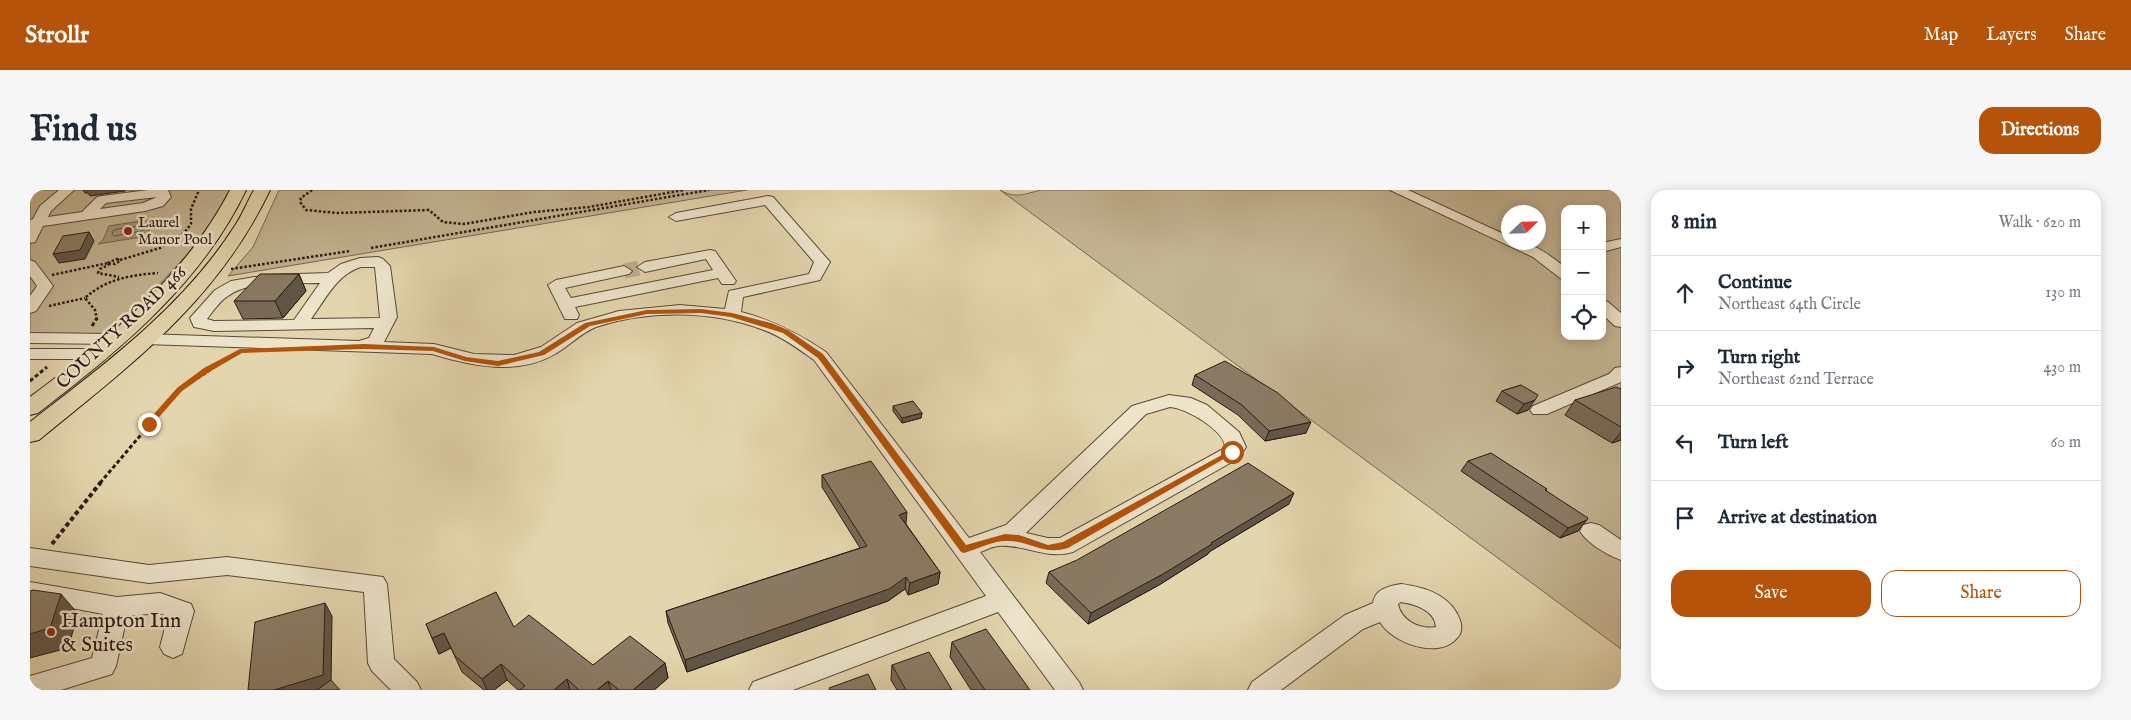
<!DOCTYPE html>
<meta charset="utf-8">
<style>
:root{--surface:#fff;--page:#f6f6f7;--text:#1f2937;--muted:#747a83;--line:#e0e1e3;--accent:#b45309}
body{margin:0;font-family:"IM FELL English",serif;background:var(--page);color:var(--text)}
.controls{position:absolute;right:15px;top:15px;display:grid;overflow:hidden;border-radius:10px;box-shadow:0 2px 12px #0003}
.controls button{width:45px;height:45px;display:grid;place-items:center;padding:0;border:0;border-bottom:1px solid var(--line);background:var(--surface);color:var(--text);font:25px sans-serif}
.compass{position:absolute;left:1471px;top:15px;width:45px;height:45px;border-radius:50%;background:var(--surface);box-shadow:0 2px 12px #0003;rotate:67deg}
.stop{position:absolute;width:15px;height:15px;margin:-11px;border:4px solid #b45309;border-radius:50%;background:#fff}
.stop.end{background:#b45309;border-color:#fff;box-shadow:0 1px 5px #0008}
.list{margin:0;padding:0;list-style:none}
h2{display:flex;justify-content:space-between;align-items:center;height:65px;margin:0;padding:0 20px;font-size:21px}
h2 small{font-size:16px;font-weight:400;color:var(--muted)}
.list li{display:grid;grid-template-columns:32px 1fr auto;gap:15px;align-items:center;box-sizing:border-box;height:75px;padding:0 20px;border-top:1px solid var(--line)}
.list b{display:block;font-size:19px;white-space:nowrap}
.list p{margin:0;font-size:16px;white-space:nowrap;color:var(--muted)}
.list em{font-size:16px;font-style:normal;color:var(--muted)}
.actions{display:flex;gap:10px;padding:15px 20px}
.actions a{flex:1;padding:11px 0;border:1px solid var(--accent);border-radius:15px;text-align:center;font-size:18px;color:var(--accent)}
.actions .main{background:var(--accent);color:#fff}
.icon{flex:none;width:28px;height:28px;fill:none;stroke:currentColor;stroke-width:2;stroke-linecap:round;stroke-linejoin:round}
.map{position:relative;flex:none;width:1591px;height:500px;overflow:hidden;border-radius:15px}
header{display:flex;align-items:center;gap:30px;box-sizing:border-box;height:70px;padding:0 25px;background:var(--accent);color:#fff}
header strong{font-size:24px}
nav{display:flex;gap:28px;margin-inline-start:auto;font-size:18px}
.intro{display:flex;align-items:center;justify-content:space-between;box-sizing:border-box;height:120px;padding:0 30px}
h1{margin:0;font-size:35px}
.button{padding:12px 22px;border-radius:15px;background:var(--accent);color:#fff;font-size:18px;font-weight:700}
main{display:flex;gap:30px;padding:0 30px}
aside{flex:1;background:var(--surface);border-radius:15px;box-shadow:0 2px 12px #0003}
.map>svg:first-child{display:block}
.green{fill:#c4b593;stroke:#786854;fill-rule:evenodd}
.water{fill:#a49579;stroke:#746451}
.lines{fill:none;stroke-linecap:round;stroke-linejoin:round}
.shore{stroke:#685846;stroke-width:1}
.minor-tunnel{stroke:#beb08e;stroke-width:15;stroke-dasharray:15 8;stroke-linecap:butt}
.minor-casing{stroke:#59493a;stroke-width:2}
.major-casing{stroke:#2b1a14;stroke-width:2}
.path-far2{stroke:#2b1a14;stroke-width:2.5;stroke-dasharray:2.5 2;stroke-linecap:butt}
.path-far1{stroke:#2b1a14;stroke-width:3;stroke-dasharray:4 2.5;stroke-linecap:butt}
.path{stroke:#2b1a14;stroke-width:4;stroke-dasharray:4.5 3;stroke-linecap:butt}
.minor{fill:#ede4ca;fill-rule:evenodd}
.major{fill:#e3d5ad;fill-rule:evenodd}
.wall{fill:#786a56;stroke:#2b1a14}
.shaded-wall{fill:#615646;stroke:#2b1a14}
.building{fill:#8b7b64;stroke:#2b1a14}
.route{fill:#b45309}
.poi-dot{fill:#8f2418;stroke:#ede4ca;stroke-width:2}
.labels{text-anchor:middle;stroke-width:5;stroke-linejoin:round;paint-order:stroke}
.far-poi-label{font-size:15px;fill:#2b1a14;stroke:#ede4ca;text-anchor:start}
.street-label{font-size:18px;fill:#2b1a14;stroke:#ede4ca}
.near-poi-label{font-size:21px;fill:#2b1a14;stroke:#ede4ca;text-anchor:start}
</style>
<header>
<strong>Strollr</strong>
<nav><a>Map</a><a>Layers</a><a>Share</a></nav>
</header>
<div class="intro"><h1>Find us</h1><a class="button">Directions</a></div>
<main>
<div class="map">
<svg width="1591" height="500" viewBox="0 0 1591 500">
<rect width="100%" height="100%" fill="#e3d5ad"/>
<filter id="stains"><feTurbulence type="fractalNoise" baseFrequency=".004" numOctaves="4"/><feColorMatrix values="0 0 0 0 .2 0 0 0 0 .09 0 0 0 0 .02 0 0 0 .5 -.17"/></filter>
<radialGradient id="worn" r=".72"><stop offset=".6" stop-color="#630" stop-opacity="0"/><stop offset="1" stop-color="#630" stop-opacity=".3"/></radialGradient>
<g class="green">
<polygon points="0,0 200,0 198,6 171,50 96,130 78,145 0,144"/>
<polygon points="249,0 717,0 198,86 223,57"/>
<path d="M970,0C984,9 995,4 1011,0H1591V459ZM1535,19H1572V146H1535ZM1478,22H1508V52H1478Z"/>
</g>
<polygon class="water" points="123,29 117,46 68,54 73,50 79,36"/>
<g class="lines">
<polygon class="shore" points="112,36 114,38 112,41 84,46 82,44 84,40"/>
<polyline class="minor-tunnel" points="594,81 615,77"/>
<g class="minor-casing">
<g id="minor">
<path d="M29,0H44L21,21L18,27L52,22L67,7L72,6L118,0H138L141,7L133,16L115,21L13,36L5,52L0,53V30L3,29L10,16ZM127,7L113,13L70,19L76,13Z"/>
<path d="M1360,0H1378L1478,46V52C1504,52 1515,62 1535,77V90L1530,88L1503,67Z"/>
<path d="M738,6L743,7L800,72L790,90L713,107L711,122C743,130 769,144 796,162L939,348L976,335L1102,216L1139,205L1161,208L1177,215L1209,242L1216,257L1209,268L1043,362C1016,370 995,354 969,356C963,356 956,360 950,362L1049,492L1053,500H1025L968,422L763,500H719L723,492L956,406L784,170C767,158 751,146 731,139C680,120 618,120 566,137C551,143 539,156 525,164C488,186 441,176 402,164L115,154L109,153L106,149L109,145L115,144L329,151L339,148L344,138L184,141L164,137L160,128L185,100L201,91L237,85L298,83L311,74L330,68L348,67L353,69L360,76L367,127L354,152L404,154L444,164L484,165L511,157L547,133L589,121L650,115L695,119L699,101L779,84L784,72L735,15L646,31L639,27L646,23ZM331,77H345L350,128L281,129C295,110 307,84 331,77ZM290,93L264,130L184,131L177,129C183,121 190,111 198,106C222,89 262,94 290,93ZM1140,217C1156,218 1196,241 1195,258L1030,348H1018L996,343L1116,224Z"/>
<polygon points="1591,49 1591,57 1572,62 1572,53"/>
<polygon points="680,60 685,61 706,91 704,94 692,94 688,88 545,117 549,125 547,129 535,129 518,95 526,90 594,76 602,81 599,84 535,98 541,108 683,80 676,69 615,82 607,77 615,72"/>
<polygon points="0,70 5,72 23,96 6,121 0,123 0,106 7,96 0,86"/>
<polygon points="1572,110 1578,112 1591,123 1591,137 1585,136 1572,124"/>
<polygon points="0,143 84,144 90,145 93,149 90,153 84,154 0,153"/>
<polygon points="0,159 68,159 74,160 77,164 74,168 68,169 0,169"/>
<polygon points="1591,177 1591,192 1517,224 1503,224 1500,220 1503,216 1579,184 1585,178"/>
<path d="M1561,333L1569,335L1591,350V370C1577,365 1557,353 1550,341L1553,335Z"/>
<polygon points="0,358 119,375 197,367 353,387 357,394 364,469 387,492 391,500 361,500 342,481 338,473 334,402 197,385 119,393 0,376"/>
<polygon points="0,392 87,407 130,403 161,414 164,421 152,464 143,468 134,464 130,457 138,426 129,423 97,426 86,476 82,484 31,500 0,500 0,486 62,468 73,424 0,410"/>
<path d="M1371,394C1395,397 1421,405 1430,430C1432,436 1432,444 1427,448C1409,470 1362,453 1350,432L1333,439L1251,500H1218L1222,492L1315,425L1343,413C1345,399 1359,396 1371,394ZM1371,412C1384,414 1405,420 1406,437C1389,440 1371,430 1368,414Z"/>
</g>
</g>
<g class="major-casing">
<g id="major">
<path d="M200,0H216C172,93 89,161 8,223L0,225V207C77,150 156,86 200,0Z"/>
<path d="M224,0H240C187,111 102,174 9,250L0,252V232C74,175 153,117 204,37C212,26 217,12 224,0Z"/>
</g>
</g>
<g class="path-far2">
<polyline points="282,0 271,8 270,12 276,20 307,23 399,20 413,32 434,34 504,22 559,17 654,0"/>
<polyline points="341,58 679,0"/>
<polygon points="87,69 90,71 85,74 77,73"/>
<polyline points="90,70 130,58 155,42 161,34 161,19 169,0"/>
<polyline points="80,74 70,79 68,83 89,87"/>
<polyline points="201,79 320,61"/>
<polyline points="22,85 78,73"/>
<polyline points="19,116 55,108"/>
<path d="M67,130L65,120L55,108C76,89 101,85 128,83"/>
</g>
<g class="path-far1">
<polyline points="62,136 67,128"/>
<polyline points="0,191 17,177"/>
<polyline points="70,293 149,200 203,165"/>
</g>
<polyline class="path" points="22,354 71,292"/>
<use href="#minor" class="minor"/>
<use href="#major" class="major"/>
</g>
<g class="wall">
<polygon points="269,84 276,101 253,128 213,129 204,111"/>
<polygon points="1165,185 1276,243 1235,251 1208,225 1162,195"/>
<polygon points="1491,195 1498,220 1487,224 1466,211 1472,201"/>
<polygon points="1591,199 1591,250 1582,253 1535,225 1545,210"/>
<polygon points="863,216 892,223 891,228 872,233 863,221"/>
<polygon points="1438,271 1517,299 1516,300 1548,341 1530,348 1431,281"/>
<polygon points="792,285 876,334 910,382 908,394 878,405 875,399 858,411 657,482 638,433 636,421 830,358 792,297"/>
<polygon points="1259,314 1179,362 1178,364 1129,395 1058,434 1016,393 1019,382"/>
<polygon points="396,434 484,437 563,475 635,473 638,488 624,500 488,500 477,490 464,500 454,500 432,482 421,458 409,464"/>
<polygon points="922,452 1000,500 941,500 920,467"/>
<polygon points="862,475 922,500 867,500 861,490"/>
</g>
<g class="shaded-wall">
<polygon points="53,0 95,0 95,1 60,6 58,3 55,3"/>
<polygon points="59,42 64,51 55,69 29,73 23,64"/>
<polygon points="269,84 276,101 253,128 245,111"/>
<polygon points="1505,210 1498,220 1487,224 1494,214"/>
<polygon points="892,223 891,228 872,233 872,228"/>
<polygon points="1281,232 1276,243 1235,251 1239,241"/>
<polygon points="1591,242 1591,250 1582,253"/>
<polygon points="1264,303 1259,314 1179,362 1178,364 1129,395 1058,434 1061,423"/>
<polygon points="877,322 876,334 869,325"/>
<polygon points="1557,330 1548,341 1530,348 1538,338"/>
<polygon points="910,382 908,394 878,405 880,393"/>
<polygon points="876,387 875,399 858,411 657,482 655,470"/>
<polygon points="31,404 48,424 38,458 0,468 0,444"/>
<polygon points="295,413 302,426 301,498 294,500 244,500"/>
<polygon points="414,443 421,458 409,464 402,448"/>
<polygon points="635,473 638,488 624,500 603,500"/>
<polygon points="471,474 477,490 464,500 457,500 452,489"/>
<polygon points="537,489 540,500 524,500"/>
<polygon points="578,491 581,500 567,500"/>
</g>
<g class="building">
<polygon points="59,42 50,60 23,64 33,46"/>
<polygon points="230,84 269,84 245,111 204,111"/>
<polygon points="1195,171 1248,203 1281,232 1239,241 1212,215 1165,185"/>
<polygon points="1491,195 1508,205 1505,210 1494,214 1472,201"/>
<polygon points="1586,197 1591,199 1591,237 1545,210"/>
<polygon points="883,211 892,223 872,228 863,216"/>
<polygon points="1461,263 1517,299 1515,300 1558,328 1557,330 1538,338 1438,271"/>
<polygon points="841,271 877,322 869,325 910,382 880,393 876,387 859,399 655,470 636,421 837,356 792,285"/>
<polygon points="1218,273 1264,303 1181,353 1182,354 1133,384 1061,423 1019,382 1047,370"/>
<polygon points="3,400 31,404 20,438 0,444 0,401"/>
<polygon points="466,402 484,437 499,425 563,475 600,446 635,473 603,500 589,500 578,491 567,500 549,500 537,489 524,500 490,500 495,496 471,474 452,489 425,466 414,443 402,448 396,434"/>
<polygon points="295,413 293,485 244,500 218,500 225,432"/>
<polygon points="956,439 1000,500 955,500 922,452"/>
<polygon points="899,462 922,500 876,500 862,475"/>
<polygon points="838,484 846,500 800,500 799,498"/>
<polygon points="301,490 310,500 287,500"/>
</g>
<path class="route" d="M671,119L702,123L741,133L758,140L793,164L936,355L975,344L989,345L1018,355L1033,352L1199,261L1206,262L1038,358C1011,366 1000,350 976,351C963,351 947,359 934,363L931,362L788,168L753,143L701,127L671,123L617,124L560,136L514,165L468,176L435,171L403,161L334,159L212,163L179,182L152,201L122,235L115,234L147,198L174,178L210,159L334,154L404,157L436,167L468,171L509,162L555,133L617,120Z"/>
<g class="poi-dot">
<circle cx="98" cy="41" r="5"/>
<circle cx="21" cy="442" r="5"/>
</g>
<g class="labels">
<g class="far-poi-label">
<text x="108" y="37">Laurel<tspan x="108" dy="17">Manor Pool</tspan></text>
</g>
<g class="street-label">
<text transform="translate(91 137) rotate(-43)" y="6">COUNTY ROAD 466</text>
</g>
<g class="near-poi-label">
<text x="31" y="437">Hampton Inn<tspan x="31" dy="24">&amp; Suites</tspan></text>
</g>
</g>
<rect width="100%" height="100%" filter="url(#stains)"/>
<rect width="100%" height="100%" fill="url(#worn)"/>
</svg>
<div class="controls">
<button>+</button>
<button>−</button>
<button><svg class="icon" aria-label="locate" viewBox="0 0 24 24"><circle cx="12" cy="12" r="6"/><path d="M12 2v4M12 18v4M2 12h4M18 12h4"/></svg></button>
</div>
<svg class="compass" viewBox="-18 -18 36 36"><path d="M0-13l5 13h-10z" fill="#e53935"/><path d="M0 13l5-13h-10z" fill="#747a83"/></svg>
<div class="stop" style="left:1202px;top:262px"></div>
<div class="stop end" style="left:119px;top:234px"></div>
</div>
<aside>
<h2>8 min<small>Walk · 620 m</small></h2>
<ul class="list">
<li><svg class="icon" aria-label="ahead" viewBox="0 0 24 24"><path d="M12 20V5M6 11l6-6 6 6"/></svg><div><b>Continue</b><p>Northeast 64th Circle</p></div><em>130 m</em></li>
<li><svg class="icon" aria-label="right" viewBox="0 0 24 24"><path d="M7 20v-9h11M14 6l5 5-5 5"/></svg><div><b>Turn right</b><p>Northeast 62nd Terrace</p></div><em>430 m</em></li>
<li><svg class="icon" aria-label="left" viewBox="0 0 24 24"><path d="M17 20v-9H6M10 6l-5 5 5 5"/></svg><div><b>Turn left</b></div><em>60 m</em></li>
<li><svg class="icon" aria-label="arrive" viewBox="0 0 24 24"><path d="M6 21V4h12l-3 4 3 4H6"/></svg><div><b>Arrive at destination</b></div></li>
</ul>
<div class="actions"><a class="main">Save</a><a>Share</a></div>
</aside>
</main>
